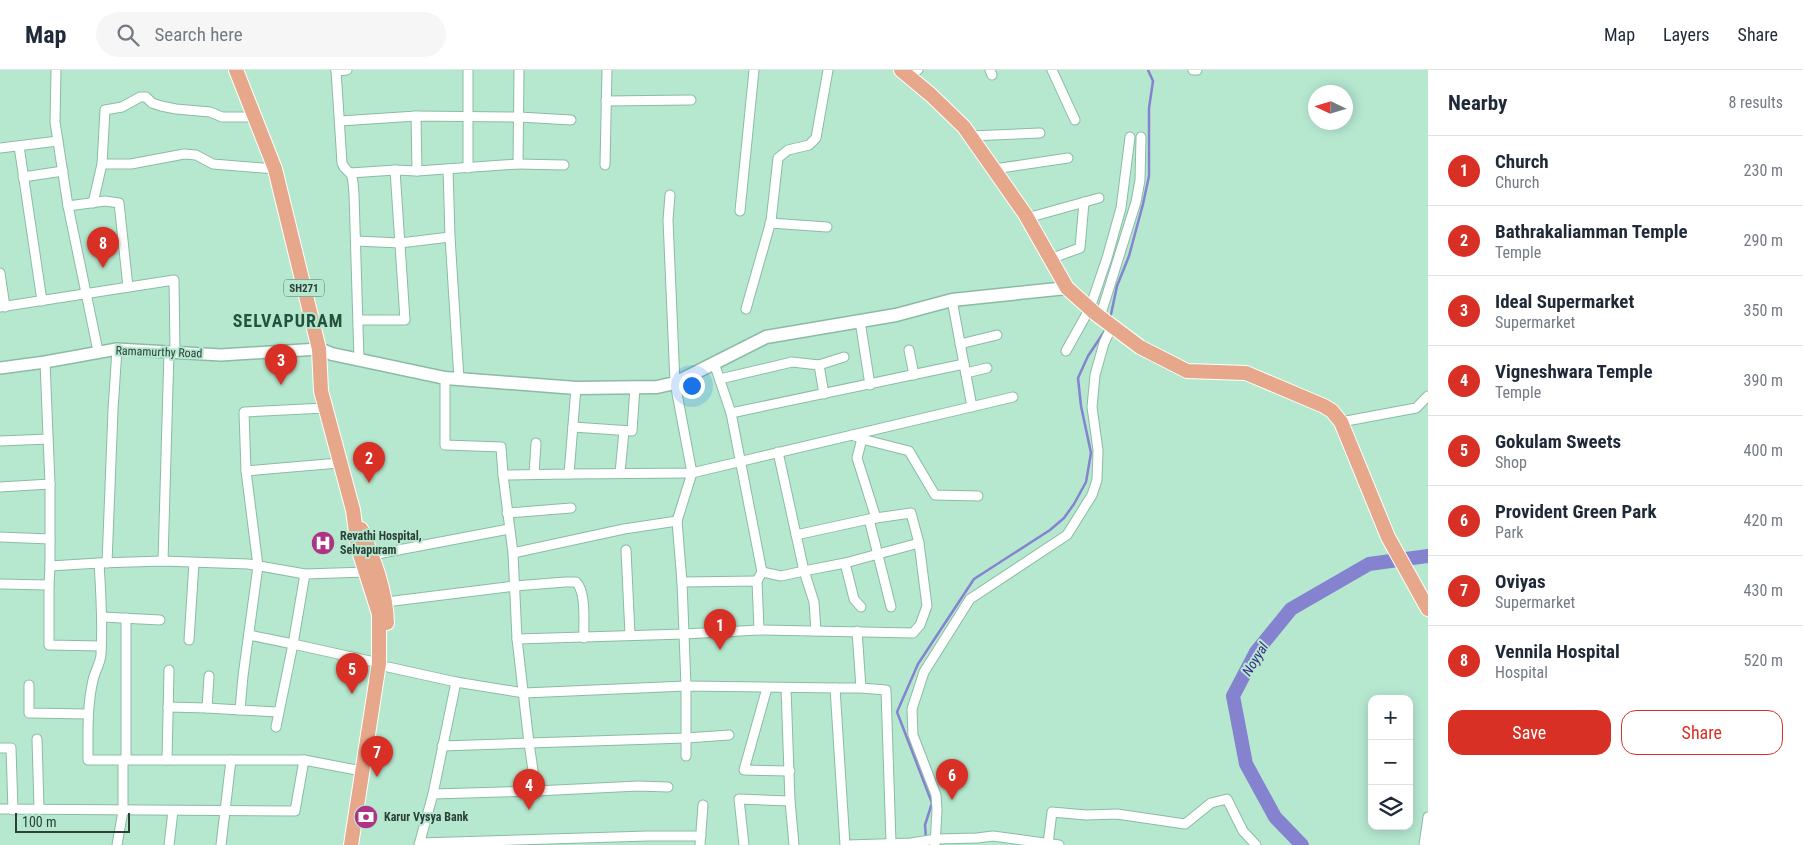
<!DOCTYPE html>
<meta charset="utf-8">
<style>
:root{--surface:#fff;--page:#f6f6f7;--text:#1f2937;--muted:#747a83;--line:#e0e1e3;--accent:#d93025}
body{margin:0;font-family:"Roboto Condensed",sans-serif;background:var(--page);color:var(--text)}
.controls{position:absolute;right:15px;bottom:15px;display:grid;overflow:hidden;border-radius:10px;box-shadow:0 2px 12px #0003}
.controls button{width:45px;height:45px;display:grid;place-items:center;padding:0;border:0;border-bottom:1px solid var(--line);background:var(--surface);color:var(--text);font:25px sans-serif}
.compass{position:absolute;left:1308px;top:15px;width:45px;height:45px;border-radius:50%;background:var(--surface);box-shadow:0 2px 12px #0003;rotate:274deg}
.scale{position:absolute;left:15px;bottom:12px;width:115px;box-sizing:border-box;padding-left:5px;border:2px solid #2c4037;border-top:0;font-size:14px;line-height:18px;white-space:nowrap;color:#2c4037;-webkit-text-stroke:4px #b6e8d0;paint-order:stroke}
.you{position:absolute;left:691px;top:315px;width:18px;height:18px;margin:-12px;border:4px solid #fff;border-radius:50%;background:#1a73e8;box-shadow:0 0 0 8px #1a73e833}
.badge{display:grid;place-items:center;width:32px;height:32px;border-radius:50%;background:var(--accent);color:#fff;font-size:16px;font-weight:700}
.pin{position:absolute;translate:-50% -41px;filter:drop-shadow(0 1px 2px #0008)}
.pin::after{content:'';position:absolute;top:26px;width:18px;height:15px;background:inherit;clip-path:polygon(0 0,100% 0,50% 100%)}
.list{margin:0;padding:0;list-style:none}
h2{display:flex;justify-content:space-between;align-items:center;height:65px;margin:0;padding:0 20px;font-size:21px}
h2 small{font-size:16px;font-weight:400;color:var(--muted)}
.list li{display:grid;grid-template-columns:32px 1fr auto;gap:15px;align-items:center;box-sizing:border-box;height:70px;padding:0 20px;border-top:1px solid var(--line)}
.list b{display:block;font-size:19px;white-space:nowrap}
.list p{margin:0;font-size:16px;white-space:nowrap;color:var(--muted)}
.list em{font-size:16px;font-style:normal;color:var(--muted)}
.actions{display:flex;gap:10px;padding:15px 20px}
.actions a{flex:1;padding:11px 0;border:1px solid var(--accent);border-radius:15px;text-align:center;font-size:18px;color:var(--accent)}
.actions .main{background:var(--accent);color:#fff}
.icon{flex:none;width:28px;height:28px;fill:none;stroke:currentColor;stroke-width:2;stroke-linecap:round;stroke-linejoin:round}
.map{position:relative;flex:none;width:1428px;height:775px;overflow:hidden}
header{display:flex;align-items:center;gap:30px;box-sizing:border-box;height:70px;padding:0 25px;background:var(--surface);border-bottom:1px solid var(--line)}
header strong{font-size:24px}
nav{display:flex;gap:28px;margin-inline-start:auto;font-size:18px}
.search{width:350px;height:45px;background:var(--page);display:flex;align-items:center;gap:12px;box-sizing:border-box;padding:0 18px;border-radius:28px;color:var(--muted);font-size:19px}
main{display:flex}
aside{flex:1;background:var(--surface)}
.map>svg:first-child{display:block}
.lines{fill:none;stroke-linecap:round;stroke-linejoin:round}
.stream{stroke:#8582d0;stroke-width:2.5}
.river{stroke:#8582d0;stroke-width:14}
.minor-casing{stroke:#8bbba4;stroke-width:11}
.tertiary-casing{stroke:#8bbba4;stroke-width:14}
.secondary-casing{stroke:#8bbba4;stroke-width:15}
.primary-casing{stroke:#fff;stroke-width:16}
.minor{stroke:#fff;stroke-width:9}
.tertiary{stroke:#fff;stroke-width:11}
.secondary{stroke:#fff;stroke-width:12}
.primary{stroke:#e6a78a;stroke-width:14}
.labels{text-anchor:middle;stroke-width:4;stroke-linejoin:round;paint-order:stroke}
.shield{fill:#b6e8d0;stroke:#557265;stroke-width:1}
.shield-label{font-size:11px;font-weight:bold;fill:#2c4037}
.street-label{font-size:12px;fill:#2c4037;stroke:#b6e8d0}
.poi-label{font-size:12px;font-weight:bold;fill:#2c4037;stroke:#b6e8d0;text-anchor:start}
.water-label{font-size:14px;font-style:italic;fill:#3a2b86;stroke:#b6e8d0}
.district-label{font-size:18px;font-weight:bold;letter-spacing:1px;fill:#24523f;stroke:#b6e8d0}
</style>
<header>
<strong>Map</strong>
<div class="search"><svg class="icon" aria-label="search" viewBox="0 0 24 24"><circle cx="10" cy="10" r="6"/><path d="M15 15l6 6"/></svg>Search here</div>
<nav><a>Map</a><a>Layers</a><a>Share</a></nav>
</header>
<main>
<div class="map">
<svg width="1428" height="775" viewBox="0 0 1428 775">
<rect width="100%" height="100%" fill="#b6e8d0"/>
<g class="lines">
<g class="stream">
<polyline points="1110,249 1117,216 1129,186 1143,134 1149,106 1149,38 1153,11 1148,0"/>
<polyline points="926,769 925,755 932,733 897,642 918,594 974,509 1050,460 1064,448 1074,434 1086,412 1091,383 1081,336 1078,308 1088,286 1106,259"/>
</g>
<polyline class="river" points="1302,775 1275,747 1246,694 1233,626 1256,582 1291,539 1369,494 1428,486"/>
<g class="minor-casing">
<g id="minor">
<polyline points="56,0 55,52 68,136 98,281"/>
<path d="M336,0L342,93C344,99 346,99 350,103C354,108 353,117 354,124L359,290"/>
<polyline points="990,0 992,5"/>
<polyline points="1052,0 1075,50"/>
<polyline points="1193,0 1197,0"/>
<polyline points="336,1 347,0"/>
<polyline points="907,5 918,0"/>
<polyline points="606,31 691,30"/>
<polyline points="416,46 417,101"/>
<polyline points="340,51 416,46 519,47 571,50"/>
<polyline points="970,66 1040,63"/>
<polyline points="19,76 42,231"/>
<polyline points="0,78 58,71"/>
<polyline points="102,94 131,94 184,84 196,85 213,94 275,99"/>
<polyline points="518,94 564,95"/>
<polyline points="605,95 607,0"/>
<polyline points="468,98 468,0"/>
<polyline points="448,99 450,167 459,309"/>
<polyline points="994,99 1068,88"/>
<polyline points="350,103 395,100 417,101 518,94 519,0"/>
<polyline points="23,107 63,101"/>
<polyline points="93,133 102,94 105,40 122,37 140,27 146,27 152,33 161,36 176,39 210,42 222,47 253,47"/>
<polyline points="68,136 105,131 119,133 128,217"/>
<polyline points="740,141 754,0"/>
<polyline points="1027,148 1099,128"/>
<polyline points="770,153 827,157"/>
<polyline points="356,171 400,173 450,167"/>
<polyline points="1050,189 1080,178 1084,132"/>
<polyline points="0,203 5,237"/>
<polyline points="952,230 972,337"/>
<polyline points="0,237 174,210 175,281"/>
<polyline points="746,239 771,151 778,88 788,80 809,75 816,68 828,0"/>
<polyline points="1100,247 1136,132 1140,110 1141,67"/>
<polyline points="359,250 405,250 395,100"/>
<polyline points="860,251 870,315"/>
<polyline points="960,274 997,265"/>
<polyline points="909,280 914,305"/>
<polyline points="1066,281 1090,238 1107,188 1121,138 1130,67"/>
<path d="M45,292L50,414V496L99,493C101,523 103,554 101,585C100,594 95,601 93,610C87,636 88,663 88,690H304L362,701"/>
<polyline points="714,293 731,343 762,502 757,511"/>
<polyline points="819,295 824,324"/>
<polyline points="966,303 987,298"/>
<polyline points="445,308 445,375 501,377 503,405"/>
<polyline points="720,309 792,292 819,295 844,287"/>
<polyline points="731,343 964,294"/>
<polyline points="1341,352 1416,338 1428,326"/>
<polyline points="573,357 632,361 635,317"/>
<polyline points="852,365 862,369 909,381 935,425 978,426"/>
<polyline points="862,369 857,388 876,448"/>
<polyline points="0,371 48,369"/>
<polyline points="778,382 804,501 814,532 816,561"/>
<polyline points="246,401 339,393"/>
<polyline points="620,403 624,361"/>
<polyline points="534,404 536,373"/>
<polyline points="569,404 692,403 1013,327"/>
<polyline points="0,417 50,414"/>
<polyline points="507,443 571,438"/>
<polyline points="869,449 891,537"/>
<polyline points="0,467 50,469"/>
<polyline points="626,480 630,565"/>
<polyline points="513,483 624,459 677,451"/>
<polyline points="372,485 509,459"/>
<polyline points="163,491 169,281"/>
<polyline points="99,493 163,491 248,494 305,504 293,574 379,593"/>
<polyline points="107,493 113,340 117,279"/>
<polyline points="845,493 854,529 861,537"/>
<polyline points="762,502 781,506 804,501 845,493 919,473"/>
<polyline points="305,504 367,502"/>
<polyline points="682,512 757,511 759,560"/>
<polyline points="0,514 49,515 50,496"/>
<polyline points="49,515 49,575 101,576"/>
<path d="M386,532L515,516L565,512H576C587,523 583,553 584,568"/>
<polyline points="102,547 160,550"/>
<polyline points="126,548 126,690"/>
<polyline points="857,561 861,618"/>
<polyline points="249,565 293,574 276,657"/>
<polyline points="517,569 684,564 759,560 913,563 920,555 927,536 919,473 911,443 869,449 796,465"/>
<polyline points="189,570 194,493"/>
<polyline points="388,597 456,612 433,724"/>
<polyline points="456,612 524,623 686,616 835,618 845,775"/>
<polyline points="29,615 29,643 88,644"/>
<polyline points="767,618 744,700 790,701"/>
<polyline points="786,618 790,731 794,775"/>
<polyline points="835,618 861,618 886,620 891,773"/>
<polyline points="168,637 207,638 209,606"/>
<polyline points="207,638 240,640"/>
<polyline points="278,642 240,640 243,606 258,496 246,401 244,342 325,338"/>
<polyline points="37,669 39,738"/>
<polyline points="442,676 529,673 517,569 513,483 503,405 569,404 576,318"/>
<polyline points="0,678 11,678 13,740"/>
<polyline points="686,686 686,668 729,665"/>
<polyline points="167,690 169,600"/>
<polyline points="536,721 638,716 668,717"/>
<polyline points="0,739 295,741 304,690"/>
<polyline points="420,773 648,766 701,766"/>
<polyline points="1048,774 1052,742 1086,745 1117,744 1185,754 1211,733 1227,729 1243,761 1256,775"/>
<polyline points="117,775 123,741 123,690"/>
<polyline points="169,775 173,741"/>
<polyline points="221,775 231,690"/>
<polyline points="419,775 433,724 536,721 529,673 686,668 686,616 682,512 677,451 692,403 675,313 668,150 670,125"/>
<polyline points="700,775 703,735"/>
<polyline points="744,775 739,729 790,731"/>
<polyline points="848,775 911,773 936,769 977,768 993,766 1059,775"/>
<polyline points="935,775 937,740 936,725 913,665 912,639 924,602 970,529 1067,465 1092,425 1097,410 1098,380 1092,337 1095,305 1104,273 1112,256"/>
<polyline points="1424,775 1428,747"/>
</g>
</g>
<g class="tertiary-casing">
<polyline id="tertiary" points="0,298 45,292 117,279 221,285 319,279"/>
</g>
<g class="secondary-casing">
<polyline id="secondary" points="319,279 332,284 445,308 576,318 657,317 675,313 766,267 896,245 952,230 1067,218"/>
</g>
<g class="primary-casing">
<g id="primary">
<polyline points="236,0 275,99 319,279 321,321 353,440 358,478 379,544 379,593 351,775"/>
<polyline points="901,0 931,25 964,57 1025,144 1067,218 1096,244 1140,277 1187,301 1246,303 1324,336 1332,341 1341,352 1388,467 1428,539"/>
<path d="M361,459C374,490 386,520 387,553"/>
</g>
</g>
<use href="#minor" class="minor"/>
<use href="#tertiary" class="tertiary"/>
<use href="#secondary" class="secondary"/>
<use href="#primary" class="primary"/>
</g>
<defs>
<g id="hospital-disc" transform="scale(1.25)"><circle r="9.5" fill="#ae3385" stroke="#b6e8d0"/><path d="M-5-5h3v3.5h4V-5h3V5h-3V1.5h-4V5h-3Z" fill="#fff"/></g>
<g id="bank-disc" transform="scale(1.25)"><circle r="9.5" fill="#ae3385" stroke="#b6e8d0"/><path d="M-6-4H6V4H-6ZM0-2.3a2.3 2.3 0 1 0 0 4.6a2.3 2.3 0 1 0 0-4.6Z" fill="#fff"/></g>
</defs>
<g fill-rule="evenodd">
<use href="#hospital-disc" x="323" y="473"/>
<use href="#bank-disc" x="366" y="747"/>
</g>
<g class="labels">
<rect class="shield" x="284" y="209.5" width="40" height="17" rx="4"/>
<g class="shield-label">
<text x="304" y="222">SH271</text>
</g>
<g class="street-label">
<text transform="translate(159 282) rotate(2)" y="4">Ramamurthy Road</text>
</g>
<g class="poi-label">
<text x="340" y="470">Revathi Hospital,<tspan x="340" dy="14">Selvapuram</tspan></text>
<text x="384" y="751">Karur Vysya Bank</text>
</g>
<g class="water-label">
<text transform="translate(1255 589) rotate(-58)" y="5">Noyyal</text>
</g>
<g class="district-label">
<text x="288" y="257">SELVAPURAM</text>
</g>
</g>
</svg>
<div class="controls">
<button>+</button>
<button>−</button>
<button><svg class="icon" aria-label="layers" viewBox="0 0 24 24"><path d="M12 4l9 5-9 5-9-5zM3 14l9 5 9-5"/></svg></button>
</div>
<svg class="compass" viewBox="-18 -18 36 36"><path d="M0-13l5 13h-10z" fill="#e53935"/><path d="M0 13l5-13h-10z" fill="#747a83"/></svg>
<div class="scale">100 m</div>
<div class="you"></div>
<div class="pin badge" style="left:720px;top:580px">1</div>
<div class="pin badge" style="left:369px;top:413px">2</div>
<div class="pin badge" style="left:281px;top:315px">3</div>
<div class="pin badge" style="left:529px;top:740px">4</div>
<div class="pin badge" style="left:352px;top:624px">5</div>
<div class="pin badge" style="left:952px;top:730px">6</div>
<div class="pin badge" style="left:377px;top:707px">7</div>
<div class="pin badge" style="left:103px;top:198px">8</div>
</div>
<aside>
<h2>Nearby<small>8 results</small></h2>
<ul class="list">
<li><span class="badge">1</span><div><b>Church</b><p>Church</p></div><em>230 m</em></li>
<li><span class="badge">2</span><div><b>Bathrakaliamman Temple</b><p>Temple</p></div><em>290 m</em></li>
<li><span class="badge">3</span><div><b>Ideal Supermarket</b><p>Supermarket</p></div><em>350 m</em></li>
<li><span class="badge">4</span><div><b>Vigneshwara Temple</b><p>Temple</p></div><em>390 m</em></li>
<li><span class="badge">5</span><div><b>Gokulam Sweets</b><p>Shop</p></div><em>400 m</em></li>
<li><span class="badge">6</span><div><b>Provident Green Park</b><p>Park</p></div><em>420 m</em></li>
<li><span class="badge">7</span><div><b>Oviyas</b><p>Supermarket</p></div><em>430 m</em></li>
<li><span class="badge">8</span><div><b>Vennila Hospital</b><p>Hospital</p></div><em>520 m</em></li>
</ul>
<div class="actions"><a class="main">Save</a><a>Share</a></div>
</aside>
</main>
